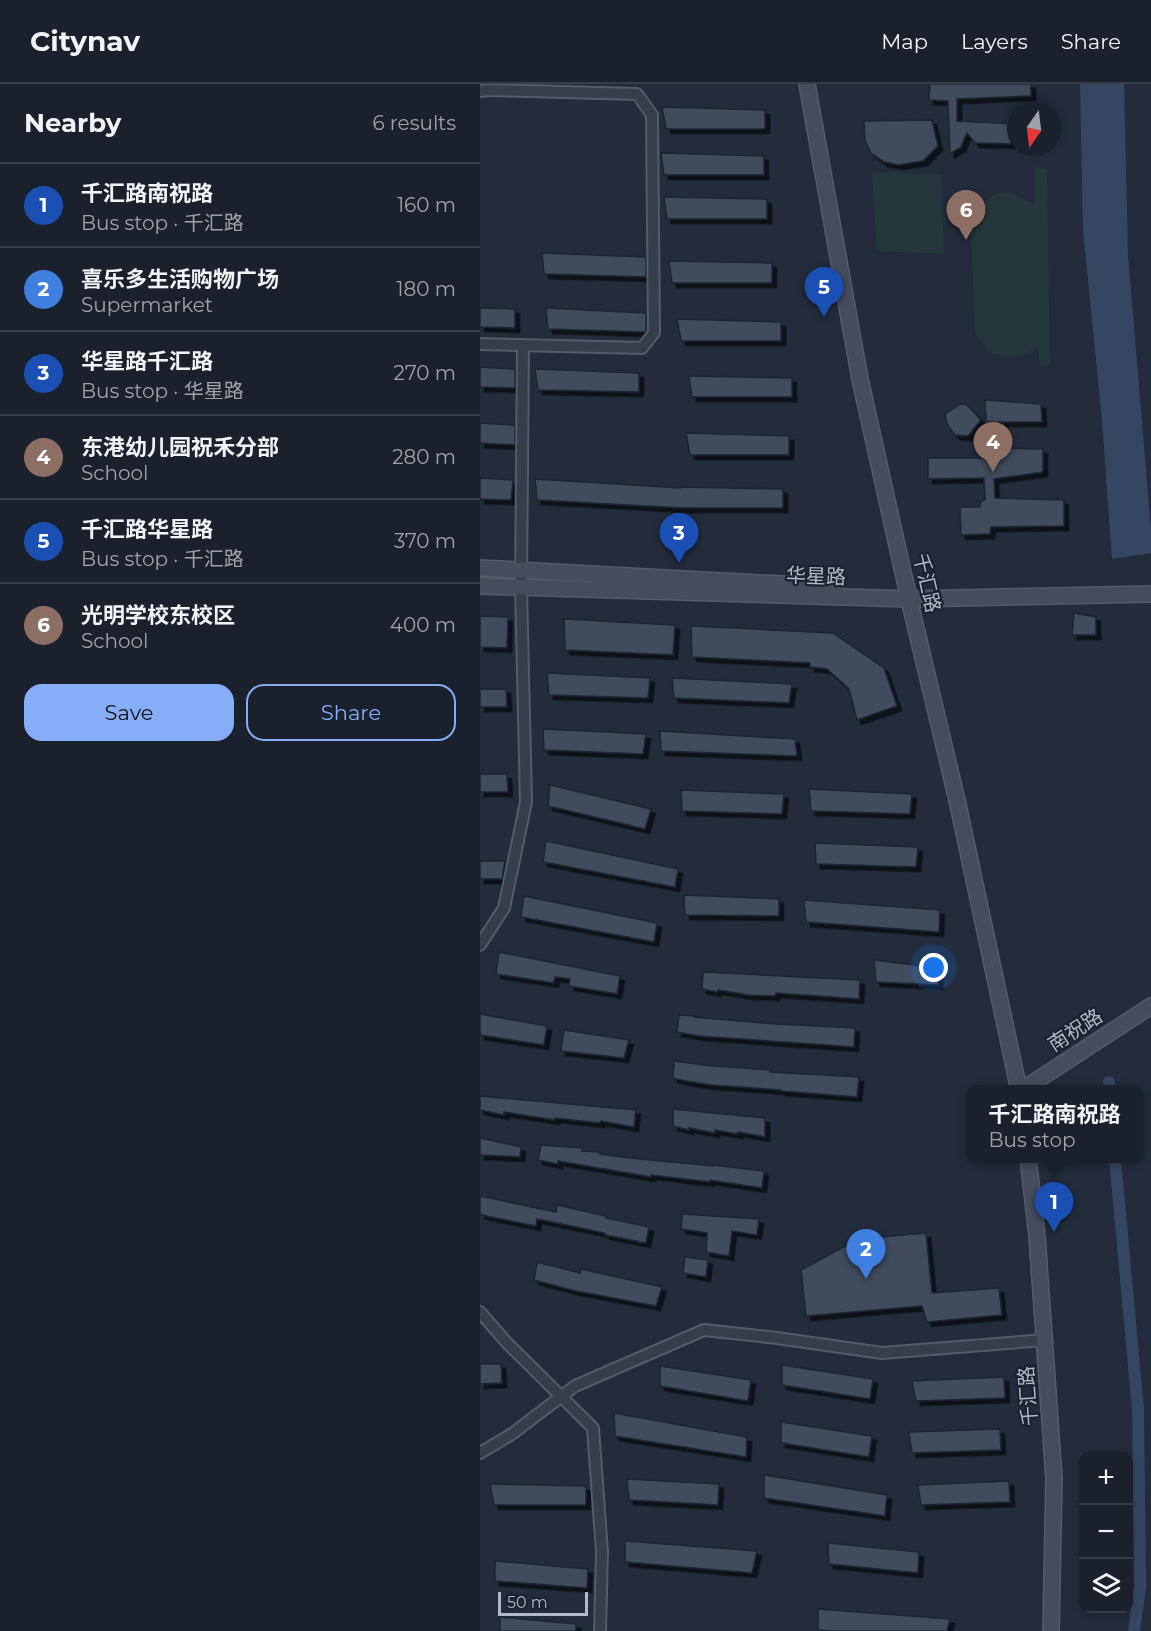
<!DOCTYPE html>
<meta charset="utf-8">
<style>
:root{--surface:#1a212c;--page:#272e38;--text:#f1f3f6;--muted:#9fa3a9;--line:#383e48;--accent:#85adf8}
body{margin:0;font-family:Montserrat,"Noto Sans SC",sans-serif;background:var(--page);color:var(--text)}
.controls{position:absolute;right:18px;bottom:18px;display:grid;overflow:hidden;border-radius:12px;box-shadow:0 3px 9px #0003}
.controls button{width:54px;height:54px;display:grid;place-items:center;padding:0;border:0;border-bottom:2px solid var(--line);background:var(--surface);color:var(--text);font:30px sans-serif}
.compass{position:absolute;left:527px;top:18px;width:54px;height:54px;border-radius:50%;background:var(--surface);box-shadow:0 3px 9px #0003;rotate:194deg}
.scale{position:absolute;left:18px;bottom:15px;width:90px;box-sizing:border-box;padding-left:6px;border:3px solid #b1b8c7;border-top:0;font-size:16px;line-height:21px;white-space:nowrap;color:#b1b8c7;-webkit-text-stroke:4px #1b2330;paint-order:stroke}
.you{position:absolute;left:454px;top:884px;width:21px;height:21px;margin:-15px;border:4px solid #fff;border-radius:50%;background:#1a73e8;box-shadow:0 0 0 9px #1a73e833}
.badge{display:grid;place-items:center;width:39px;height:39px;border-radius:50%;background:var(--accent);color:#fff;font-size:20px;font-weight:700}
.pin{position:absolute;translate:-50% -50px;filter:drop-shadow(0 2px 3px #0008)}
.pin::after{content:'';position:absolute;top:32px;width:21px;height:18px;background:inherit;clip-path:polygon(0 0,100% 0,50% 100%)}
.popup{position:absolute;left:486px;top:1001px;width:177px;height:78px;box-sizing:border-box;display:grid;place-content:center;border-radius:12px;background:var(--surface);filter:drop-shadow(0 2px 4px #0005);font-size:20px;white-space:nowrap;color:var(--muted)}
.popup b{font-size:22px;color:var(--text)}
.popup::after{content:'';position:absolute;left:50%;top:100%;margin-left:-12px;border:12px solid transparent;border-top-color:var(--surface)}
.list{margin:0;padding:0;list-style:none}
h2{display:flex;justify-content:space-between;align-items:center;height:78px;margin:0;padding:0 24px;font-size:26px}
h2 small{font-size:20px;font-weight:400;color:var(--muted)}
.list li{display:grid;grid-template-columns:39px 1fr auto;gap:18px;align-items:center;box-sizing:border-box;height:84px;padding:0 24px;border-top:2px solid var(--line)}
.list b{display:block;font-size:22px;white-space:nowrap}
.list p{margin:0;font-size:20px;white-space:nowrap;color:var(--muted)}
.list em{font-size:20px;font-style:normal;color:var(--muted)}
.actions{display:flex;gap:12px;padding:18px 24px}
.actions a{flex:1;padding:14px 0;border:2px solid var(--accent);border-radius:18px;text-align:center;font-size:21px;color:var(--accent)}
.actions .main{background:var(--accent);color:#111}
.icon{flex:none;width:33px;height:33px;fill:none;stroke:currentColor;stroke-width:2;stroke-linecap:round;stroke-linejoin:round}
.map{position:relative;flex:none;width:671px;height:1547px;overflow:hidden}
header{display:flex;align-items:center;gap:36px;box-sizing:border-box;height:84px;padding:0 30px;background:var(--surface);border-bottom:2px solid var(--line)}
header strong{font-size:28px}
nav{display:flex;gap:33px;margin-inline-start:auto;font-size:21px}
main{display:flex}
aside{flex:1;background:var(--surface)}
.map>svg:first-child{display:block}
.green{fill:#24383c}
.water{fill:#354662}
.lines{fill:none;stroke-linecap:round;stroke-linejoin:round}
.canal{stroke:#354662;stroke-width:12}
.building{fill:#414b5d;stroke:#1d2532;stroke-width:1.5;filter:url(#shadow)}
.street-casing{stroke:#545b69;stroke-width:14}
.secondary-casing{stroke:#545b69;stroke-width:18}
.street{stroke:#363e4b;stroke-width:10}
.secondary{stroke:#444c5e;stroke-width:15}
.labels{text-anchor:middle;stroke-width:4.5;stroke-linejoin:round;paint-order:stroke}
.street-label{font-size:20px;fill:#b1b8c7;stroke:#1b2330}
</style>
<header>
<strong>Citynav</strong>
<nav><a>Map</a><a>Layers</a><a>Share</a></nav>
</header>
<main>
<aside>
<h2>Nearby<small>6 results</small></h2>
<ul class="list">
<li><span class="badge" style="background:#1a4fb4">1</span><div><b>千汇路南祝路</b><p>Bus stop · 千汇路</p></div><em>160 m</em></li>
<li><span class="badge" style="background:#3f7fe0">2</span><div><b>喜乐多生活购物广场</b><p>Supermarket</p></div><em>180 m</em></li>
<li><span class="badge" style="background:#1a4fb4">3</span><div><b>华星路千汇路</b><p>Bus stop · 华星路</p></div><em>270 m</em></li>
<li><span class="badge" style="background:#8d6e63">4</span><div><b>东港幼儿园祝禾分部</b><p>School</p></div><em>280 m</em></li>
<li><span class="badge" style="background:#1a4fb4">5</span><div><b>千汇路华星路</b><p>Bus stop · 千汇路</p></div><em>370 m</em></li>
<li><span class="badge" style="background:#8d6e63">6</span><div><b>光明学校东校区</b><p>School</p></div><em>400 m</em></li>
</ul>
<div class="actions"><a class="main">Save</a><a>Share</a></div>
</aside>
<div class="map">
<svg width="671" height="1547" viewBox="0 0 671 1547">
<defs>
<filter id="shadow"><feDropShadow dx="4.5" dy="4.5" stdDeviation="0" flood-color="#0009"/></filter>
</defs>
<rect width="100%" height="100%" fill="#222c3b"/>
<g class="green">
<path d="M555,83L567,85L570,281L560,282L558,263L546,270L538,272L525,273L509,268L495,249L491,146L492,132H496C503,119 516,105 532,109C540,112 547,117 555,120Z"/>
<polygon points="392,88 461,90 464,170 397,167"/>
</g>
<polygon class="water" points="600,0 644,0 648,171 671,445 671,469 632,475 622,336 603,146"/>
<g class="lines">
<g class="canal">
<polyline points="629,998 629,1006"/>
<polyline points="635,1074 658,1326 660,1503 654,1547"/>
</g>
</g>
<g class="building">
<polygon points="450,0 551,0 551,12 477,15 477,37 536,40 536,60 495,59 487,49 481,63 470,70 468,17 449,16"/>
<polygon points="182,23 285,26 285,45 186,45"/>
<polygon points="452,36 458,62 443,77 418,81 404,78 391,69 385,57 384,37"/>
<polygon points="181,69 284,72 284,91 184,91"/>
<polygon points="184,113 287,115 287,135 187,135"/>
<polygon points="62,169 166,173 166,193 64,190"/>
<polygon points="189,177 292,179 292,199 192,199"/>
<polygon points="0,224 35,225 35,244 0,243"/>
<polygon points="66,224 166,229 166,246 165,248 68,245"/>
<polygon points="197,235 301,238 301,257 201,257"/>
<polygon points="0,283 35,285 35,304 0,303"/>
<polygon points="55,285 159,289 159,308 58,306"/>
<polygon points="209,292 312,294 312,313 212,313"/>
<polygon points="505,316 561,320 562,338 506,338"/>
<polygon points="480,320 487,321 501,336 488,352 475,351 467,340 465,330"/>
<polygon points="0,339 35,341 35,361 0,359"/>
<polygon points="206,349 309,352 309,371 210,371"/>
<polygon points="507,364 563,365 563,388 514,395 515,414 584,416 584,442 511,443 510,450 481,451 480,423 500,423 501,417 505,416 504,394 448,395 448,374 508,374"/>
<polygon points="0,394 33,396 31,416 0,415"/>
<polygon points="55,395 200,404 200,403 303,405 303,424 203,424 57,416"/>
<polygon points="594,529 616,533 616,551 592,551"/>
<polygon points="0,532 28,533 27,564 0,563"/>
<polygon points="84,535 195,541 193,571 85,566"/>
<polygon points="211,542 353,549 404,584 417,622 377,636 369,605 347,585 330,583 330,579 212,573"/>
<polygon points="67,589 170,594 168,614 69,611"/>
<polygon points="192,594 312,600 309,619 194,614"/>
<polygon points="0,605 26,605 27,623 0,623"/>
<polygon points="63,645 166,650 163,670 64,666"/>
<polygon points="180,647 315,655 317,672 181,667"/>
<polygon points="0,690 27,690 28,708 0,708"/>
<polygon points="70,701 171,725 165,745 68,722"/>
<polygon points="329,705 432,710 430,730 331,727"/>
<polygon points="201,706 304,710 302,730 202,727"/>
<polygon points="66,757 198,785 195,803 63,778"/>
<polygon points="335,759 438,763 436,783 336,780"/>
<polygon points="0,777 25,777 22,795 0,795"/>
<polygon points="204,811 299,815 299,832 205,831"/>
<polygon points="44,812 177,839 174,858 41,833"/>
<polygon points="324,816 460,826 459,848 326,838"/>
<polygon points="19,868 140,892 137,910 89,902 90,895 75,893 74,899 16,890"/>
<polygon points="394,876 459,884 458,901 396,898"/>
<polygon points="223,888 380,896 379,915 296,909 295,912 269,911 238,906 237,908 222,905"/>
<polygon points="0,930 67,942 64,961 0,951"/>
<polygon points="199,931 214,932 214,933 297,940 375,944 374,963 219,952 197,948"/>
<polygon points="84,946 149,956 144,974 81,967"/>
<polygon points="194,977 232,982 290,986 290,988 379,993 377,1013 301,1007 301,1006 231,1001 206,997 193,994"/>
<polygon points="0,1012 156,1026 154,1043 121,1037 120,1039 75,1034 75,1036 24,1028 24,1031 0,1026"/>
<polygon points="193,1025 285,1034 285,1053 258,1048 258,1050 235,1046 235,1049 209,1044 209,1046 193,1042"/>
<polygon points="0,1054 41,1063 40,1073 0,1071"/>
<polygon points="61,1061 102,1064 102,1067 120,1068 120,1070 150,1074 233,1082 233,1081 284,1087 282,1104 230,1096 230,1098 171,1091 171,1093 78,1077 78,1080 58,1076"/>
<polygon points="0,1112 76,1128 77,1121 126,1132 126,1134 169,1143 166,1159 125,1151 125,1149 57,1135 56,1142 6,1132 0,1130"/>
<polygon points="202,1130 279,1135 277,1151 252,1147 249,1172 226,1168 227,1149 201,1145"/>
<polygon points="446,1149 452,1209 519,1204 522,1231 447,1238 442,1222 326,1232 321,1186 378,1155"/>
<polygon points="205,1173 228,1176 226,1193 203,1189"/>
<polygon points="57,1178 100,1189 101,1185 182,1203 176,1222 96,1207 54,1196"/>
<polygon points="0,1280 21,1280 22,1299 0,1300"/>
<polygon points="302,1281 393,1295 390,1315 302,1301"/>
<polygon points="180,1282 271,1296 268,1317 180,1302"/>
<polygon points="524,1293 525,1314 436,1317 432,1297"/>
<polygon points="134,1329 267,1353 266,1373 135,1352"/>
<polygon points="301,1338 392,1352 389,1373 301,1359"/>
<polygon points="520,1345 521,1366 432,1369 429,1348"/>
<polygon points="284,1391 407,1411 405,1432 284,1414"/>
<polygon points="147,1395 239,1400 238,1421 149,1416"/>
<polygon points="529,1397 530,1418 441,1421 438,1401"/>
<polygon points="10,1400 106,1402 106,1421 14,1421"/>
<polygon points="145,1457 277,1467 272,1489 145,1478"/>
<polygon points="348,1459 439,1468 438,1489 349,1480"/>
<polygon points="15,1477 108,1485 107,1504 15,1497"/>
<polygon points="338,1525 470,1535 467,1547 351,1547 338,1546"/>
<polygon points="20,1533 96,1540 96,1547 20,1547"/>
</g>
<g class="lines">
<g class="street-casing">
<g id="street">
<polyline points="0,7 7,6 157,10 172,31 174,249 162,264 0,260"/>
<polyline points="0,861 24,824 46,718 41,504 43,261"/>
<polyline points="0,1228 27,1259 113,1344 122,1468 120,1547"/>
<polyline points="0,1369 32,1350 95,1302 224,1246 297,1254 402,1269 565,1256"/>
</g>
</g>
<g class="secondary-casing">
<g id="secondary">
<polyline points="327,0 380,295 429,515 477,716 539,1006"/>
<polyline points="0,484 356,503"/>
<polyline points="0,502 429,515 671,510"/>
<polyline points="542,1006 671,922"/>
<polyline points="548,1074 557,1152 574,1394 571,1547"/>
</g>
</g>
<use href="#street" class="street"/>
<use href="#secondary" class="secondary"/>
</g>
<g class="labels">
<g class="street-label">
<text transform="translate(336 492) rotate(2)" y="7">华星路</text>
<text transform="translate(447 499) rotate(77)" y="7">千汇路</text>
<text transform="translate(595 946) rotate(-33)" y="7">南祝路</text>
<text transform="translate(548 1312) rotate(-94)" y="7">千汇路</text>
</g>
</g>
</svg>
<div class="controls">
<button>+</button>
<button>−</button>
<button><svg class="icon" aria-label="layers" viewBox="0 0 24 24"><path d="M12 4l9 5-9 5-9-5zM3 14l9 5 9-5"/></svg></button>
</div>
<svg class="compass" viewBox="-18 -18 36 36"><path d="M0-13l5 13h-10z" fill="#e53935"/><path d="M0 13l5-13h-10z" fill="#9fa3a9"/></svg>
<div class="scale">50 m</div>
<div class="you"></div>
<div class="pin badge" style="left:574px;top:1148px;background:#1a4fb4">1</div>
<div class="popup"><b>千汇路南祝路</b>Bus stop</div>
<div class="pin badge" style="left:386px;top:1195px;background:#3f7fe0">2</div>
<div class="pin badge" style="left:199px;top:479px;background:#1a4fb4">3</div>
<div class="pin badge" style="left:513px;top:388px;background:#8d6e63">4</div>
<div class="pin badge" style="left:344px;top:233px;background:#1a4fb4">5</div>
<div class="pin badge" style="left:486px;top:156px;background:#8d6e63">6</div>
</div>
</main>
